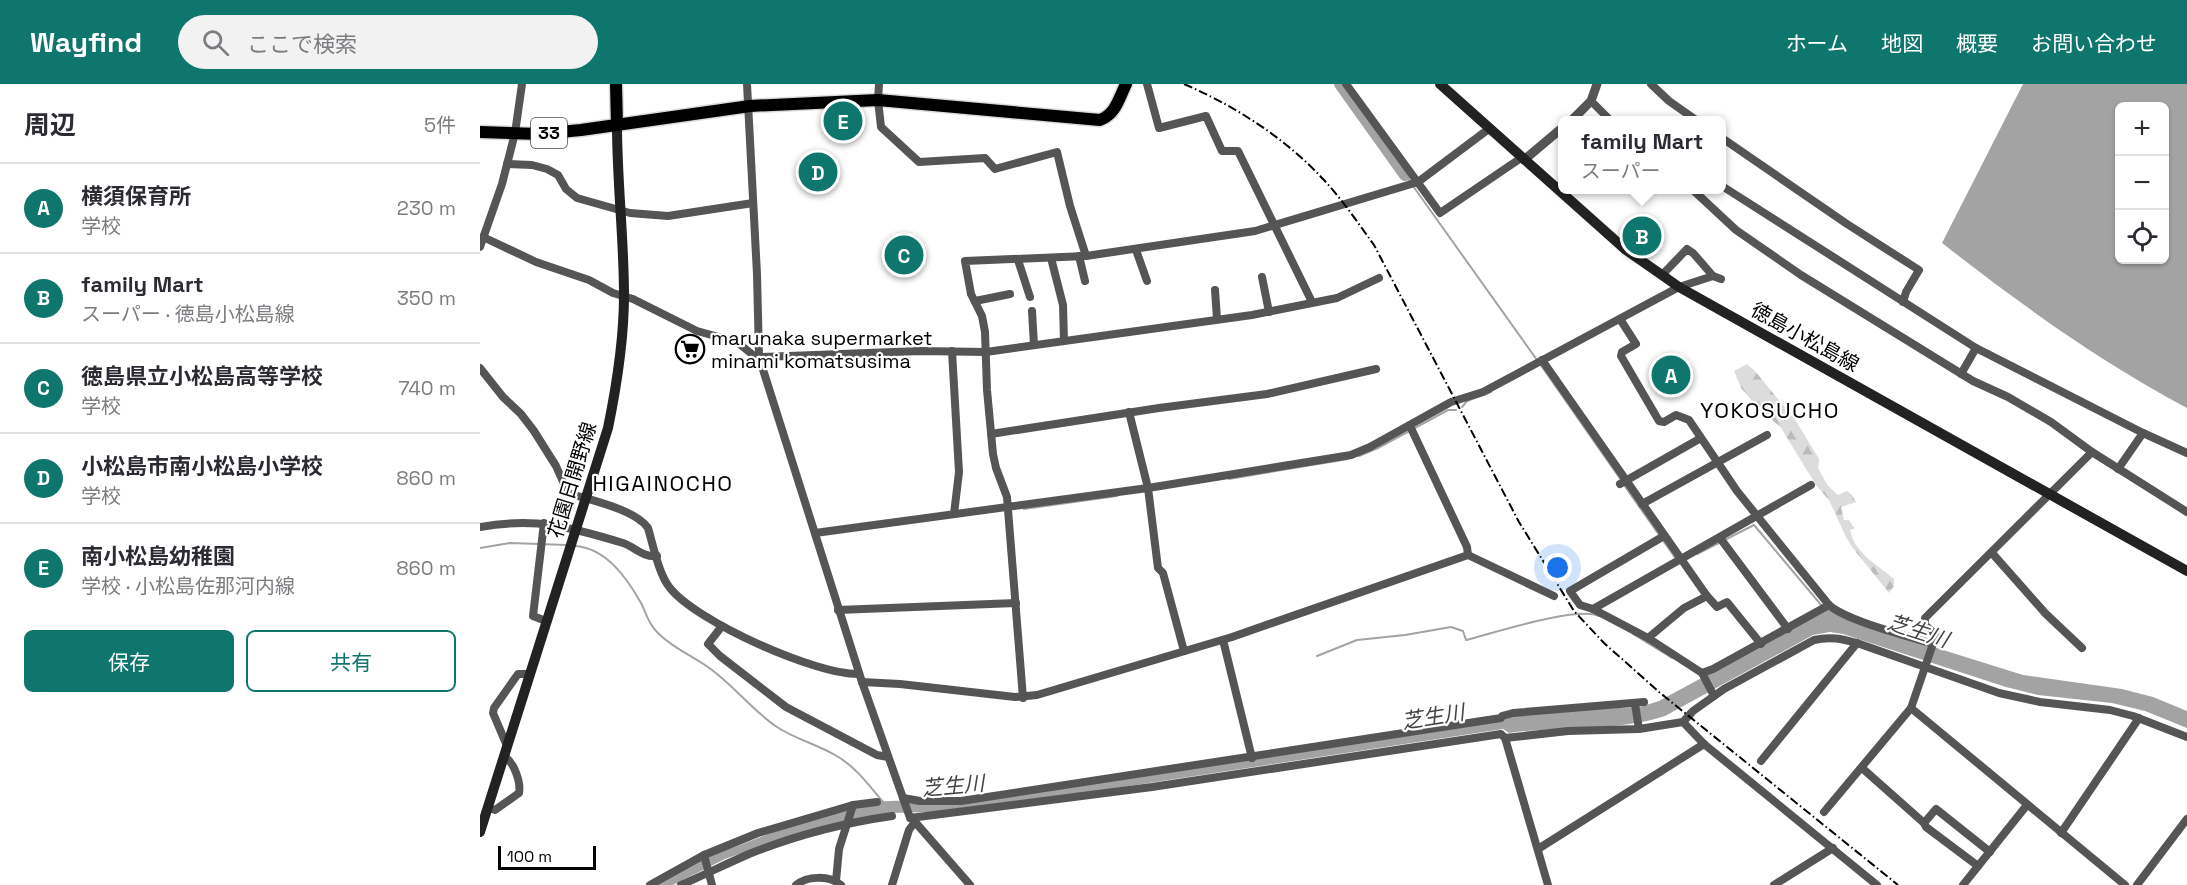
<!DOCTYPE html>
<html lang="ja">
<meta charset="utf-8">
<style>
:root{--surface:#fff;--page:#f2f2f3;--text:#2b2b33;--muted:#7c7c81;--line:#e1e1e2;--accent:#0f766e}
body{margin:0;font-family:"Space Grotesk","Noto Sans JP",sans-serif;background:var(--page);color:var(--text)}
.controls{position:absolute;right:18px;top:18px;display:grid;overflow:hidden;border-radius:9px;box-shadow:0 2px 4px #0004}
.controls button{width:54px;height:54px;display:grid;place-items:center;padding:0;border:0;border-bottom:2px solid var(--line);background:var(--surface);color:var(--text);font:30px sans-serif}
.scale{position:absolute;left:18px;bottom:15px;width:98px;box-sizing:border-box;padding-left:6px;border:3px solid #000;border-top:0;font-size:16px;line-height:21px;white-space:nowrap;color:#000;-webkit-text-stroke:4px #fff;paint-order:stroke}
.you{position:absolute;left:1078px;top:484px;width:21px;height:21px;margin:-15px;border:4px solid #fff;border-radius:50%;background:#1a73e8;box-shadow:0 0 0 9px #1a73e833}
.badge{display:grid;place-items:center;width:39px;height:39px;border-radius:50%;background:var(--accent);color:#fff;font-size:20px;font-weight:700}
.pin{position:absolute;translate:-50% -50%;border:3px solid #fff;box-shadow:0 2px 6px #0006}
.popup{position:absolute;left:1078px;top:32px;width:168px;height:78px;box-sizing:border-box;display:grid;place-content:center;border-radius:9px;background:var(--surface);filter:drop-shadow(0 2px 4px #0005);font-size:20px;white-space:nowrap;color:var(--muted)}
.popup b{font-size:22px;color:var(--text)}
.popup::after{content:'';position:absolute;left:50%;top:100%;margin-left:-12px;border:12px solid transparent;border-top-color:var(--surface)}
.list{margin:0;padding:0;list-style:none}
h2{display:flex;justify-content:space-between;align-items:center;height:78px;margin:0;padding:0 24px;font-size:26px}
h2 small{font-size:20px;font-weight:400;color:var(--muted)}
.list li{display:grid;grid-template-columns:39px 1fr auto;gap:18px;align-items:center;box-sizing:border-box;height:90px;padding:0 24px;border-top:2px solid var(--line)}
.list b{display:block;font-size:22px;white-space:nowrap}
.list p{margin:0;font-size:20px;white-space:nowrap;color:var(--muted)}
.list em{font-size:20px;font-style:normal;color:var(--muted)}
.actions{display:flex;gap:12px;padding:18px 24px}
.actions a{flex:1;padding:14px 0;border:2px solid var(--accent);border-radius:9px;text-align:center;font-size:21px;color:var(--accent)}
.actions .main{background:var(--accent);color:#fff}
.icon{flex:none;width:33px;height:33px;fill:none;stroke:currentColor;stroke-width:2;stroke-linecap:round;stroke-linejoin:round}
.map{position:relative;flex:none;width:1707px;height:801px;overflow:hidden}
header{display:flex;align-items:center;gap:36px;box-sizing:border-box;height:84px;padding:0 30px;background:var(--accent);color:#fff}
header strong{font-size:28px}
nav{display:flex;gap:33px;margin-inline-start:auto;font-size:21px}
.search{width:420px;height:54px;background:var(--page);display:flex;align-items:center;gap:15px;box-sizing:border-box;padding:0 21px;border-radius:33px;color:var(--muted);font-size:22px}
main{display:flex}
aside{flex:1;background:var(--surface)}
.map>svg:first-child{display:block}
.forest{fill:url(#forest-firs)}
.water{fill:#a3a3a3;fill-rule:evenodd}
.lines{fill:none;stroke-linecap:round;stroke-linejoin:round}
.stream{stroke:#a3a3a3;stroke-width:2}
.river{stroke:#a3a3a3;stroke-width:12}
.primary-casing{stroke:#dbdbdb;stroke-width:15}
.minor{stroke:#555;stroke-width:8}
.tertiary{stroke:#555;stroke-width:9}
.secondary{stroke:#222;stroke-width:10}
.primary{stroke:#000;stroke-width:12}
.rail{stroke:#000;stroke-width:2;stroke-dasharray:9 3 1.5 3;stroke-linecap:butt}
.labels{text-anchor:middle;stroke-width:4.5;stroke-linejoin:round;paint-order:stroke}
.shield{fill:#fff;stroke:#4c4c4c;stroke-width:1.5}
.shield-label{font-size:18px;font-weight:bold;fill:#000}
.street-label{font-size:20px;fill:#000;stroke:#fff}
.poi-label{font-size:20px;fill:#000;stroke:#fff;text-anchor:start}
.water-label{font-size:21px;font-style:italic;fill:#444;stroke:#fff}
.quarter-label{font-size:22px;letter-spacing:1.5px;fill:#000;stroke:#fff}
</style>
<header>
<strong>Wayfind</strong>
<div class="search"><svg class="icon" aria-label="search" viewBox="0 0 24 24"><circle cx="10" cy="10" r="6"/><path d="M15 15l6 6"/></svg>ここで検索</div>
<nav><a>ホーム</a><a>地図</a><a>概要</a><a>お問い合わせ</a></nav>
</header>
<main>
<aside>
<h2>周辺<small>5件</small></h2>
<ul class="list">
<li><span class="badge">A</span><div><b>横須保育所</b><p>学校</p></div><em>230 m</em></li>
<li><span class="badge">B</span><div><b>family Mart</b><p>スーパー · 徳島小松島線</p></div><em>350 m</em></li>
<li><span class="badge">C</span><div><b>徳島県立小松島高等学校</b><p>学校</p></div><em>740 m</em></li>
<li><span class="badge">D</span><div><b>小松島市南小松島小学校</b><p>学校</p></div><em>860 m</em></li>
<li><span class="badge">E</span><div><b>南小松島幼稚園</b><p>学校 · 小松島佐那河内線</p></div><em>860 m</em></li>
</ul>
<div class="actions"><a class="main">保存</a><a>共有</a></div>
</aside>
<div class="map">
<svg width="1707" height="801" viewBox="0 0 1707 801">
<defs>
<pattern id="forest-firs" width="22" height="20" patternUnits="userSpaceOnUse" patternTransform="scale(1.5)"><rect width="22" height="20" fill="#dcdcdc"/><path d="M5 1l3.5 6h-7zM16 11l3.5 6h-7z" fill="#bbb"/></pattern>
</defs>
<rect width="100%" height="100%" fill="#fff"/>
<path class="forest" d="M1267,280L1275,287L1316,337L1339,375L1338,384L1348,402L1358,411L1367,407L1372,411L1376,418L1361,423L1364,436H1369L1374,444L1370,446C1375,470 1397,480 1414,495V502L1409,509L1372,463L1365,451L1349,416L1336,401L1301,344L1274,319L1261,304L1254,287Z"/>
<g class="water">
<path d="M1543,0H1707V324C1619,277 1540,220 1462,159ZM1684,22V176H1640V22Z"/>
<path d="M1349,525L1365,533L1463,566L1543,591L1642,605L1673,613L1707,627V644L1665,627L1632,619L1558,611L1526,603L1363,550L1350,548L1333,551L1185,632C1136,648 1080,642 1029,649L1023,645L623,706L450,728L412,729L318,749L245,775L193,801H174L236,767L246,766C294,749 361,718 411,717C429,716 448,719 467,720L1023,633L1071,627L1160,623L1179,617Z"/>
</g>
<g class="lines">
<g class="stream">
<polyline points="925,91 930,97"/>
<polyline points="933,102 1057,276"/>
<polyline points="1060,280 1141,396"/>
<polyline points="982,323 987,317 1011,308"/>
<polyline points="879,372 898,364 968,326 976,326"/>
<polyline points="749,395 868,375"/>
<polyline points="1144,401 1196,475"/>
<polyline points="544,425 637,412"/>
<path d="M95,462C126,464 147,494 161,519C167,531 169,541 179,550C194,565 215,573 232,586C255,603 273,627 297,643C315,655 336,660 355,671C375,682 388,700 403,718"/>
<polyline points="0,464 30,459 87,461"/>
<polyline points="1217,470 1274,441 1342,522"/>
<polyline points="1153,550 1192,574"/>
<path d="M837,572L877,556L925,551L971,543L983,547L986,556C1014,549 1096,522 1119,532"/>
</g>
<polyline class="river" points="860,0 925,91"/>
<g class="primary-casing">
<g id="primary">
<polyline points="136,0 137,41"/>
<path d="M0,48L59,50L101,46L270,22L398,16L620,36C636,30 639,14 646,0"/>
</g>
</g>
<g class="minor">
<polyline points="267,0 277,190 279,273 382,598 429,731 490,801"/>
<polyline points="399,0 398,16 401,43 439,78 505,74 515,85 577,68 590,122 606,172"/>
<polyline points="667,0 679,44 726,32 742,67 758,67 832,218"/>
<polyline points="866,0 960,129 1041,74"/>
<polyline points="1171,0 1189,17 1216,36"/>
<polyline points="1111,17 1130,36"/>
<polyline points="1242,54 1367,140 1439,186 1426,208 1423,218"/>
<polyline points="27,80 52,81 67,85 78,91 86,105 97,114 150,129 188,132 273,119"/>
<polyline points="1242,102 1496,264 1481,290"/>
<polyline points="1213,106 1256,146 1321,191 1493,297 1528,313 1571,338 1612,368 1707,428"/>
<polyline points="3,153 56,178 109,196 133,209 153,215 217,247 257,258 273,271 279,273 440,267 506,268 772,231 857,214 899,194"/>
<polyline points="0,163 22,100 35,49 42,0"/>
<polyline points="656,166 667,197"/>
<polyline points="599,172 605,197"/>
<polyline points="571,174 583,221 584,257"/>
<polyline points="538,176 550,213"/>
<polyline points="1182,191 1207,165 1213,169 1233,192 1241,195"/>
<polyline points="782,193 789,228"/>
<polyline points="735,206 737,235"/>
<polyline points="495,217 530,210"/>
<polyline points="552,227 554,261"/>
<path d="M1140,235L1156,260L1142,268L1141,272L1179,337L1184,338L1196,331L1209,336L1257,407L1349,521C1367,537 1428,552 1453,560"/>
<polyline points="1496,264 1663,349 1707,369"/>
<polyline points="472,267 479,388 474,430"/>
<polyline points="1062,276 1227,512 1237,523 1247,518 1281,560"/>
<path d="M0,284L23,313L41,330L54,347L76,382L88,409C109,416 155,425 168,444C173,461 179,491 190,504C217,538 336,591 379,590"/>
<polyline points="649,328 668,404 678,484 683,489 704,567"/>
<polyline points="930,342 987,463 988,471"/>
<polyline points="511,350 679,324 787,310 896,285"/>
<polyline points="1638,385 1663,349"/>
<polyline points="1140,400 1221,354"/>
<polyline points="1162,420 1287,351"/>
<polyline points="64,439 53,532 66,537"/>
<path d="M0,443C56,433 90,443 143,459C155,463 163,474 177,472"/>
<polyline points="335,449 668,404 871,371 890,363 971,318 1003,308 1199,203 1233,192"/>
<polyline points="1184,452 1090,507 1100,521 1113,525 1168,554 1222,589 1234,612"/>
<polyline points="1240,454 1308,545"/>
<polyline points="1512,469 1566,530 1602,564"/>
<polyline points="1113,525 1331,401"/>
<polyline points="358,526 536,519"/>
<polyline points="242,542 228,560 240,572 306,623 397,671 408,673"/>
<polyline points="1168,554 1204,524 1227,512"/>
<polyline points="743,556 772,674"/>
<polyline points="1222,589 1233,585 1349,521"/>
<polyline points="382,598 420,600 535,613 557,611 752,553 988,471 1074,512"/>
<polyline points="543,614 527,413 516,384 513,370 507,306 505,248 502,232 491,210 485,177 606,172 775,147 938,98 1010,44"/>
<polyline points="1155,620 1159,645"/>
<polyline points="1431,624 1645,801"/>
<polyline points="1203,638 1224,660 1397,801"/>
<polyline points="1025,654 1068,801"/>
<polyline points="27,662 13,629 14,624 38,590 50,590"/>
<polyline points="1281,677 1377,559"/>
<polyline points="1382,684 1444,739 1446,743 1498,782"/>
<polyline points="423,714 440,717 481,717 1021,634 1022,632 1033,629 1164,618"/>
<polyline points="373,721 397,718"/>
<path d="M8,724L15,726L39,709C41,698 34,678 24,672"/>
<polyline points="1344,728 1431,624 1456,551 1445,541 1445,534 1612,368"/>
<path d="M430,734L672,703L1021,650L1025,654L1088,647L1159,645L1203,638L1213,627L1244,605L1334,556C1350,552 1362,555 1377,559L1519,609L1560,618L1630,626L1653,632L1707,653"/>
<polyline points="1444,739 1456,725 1510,768"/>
<polyline points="1581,749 1659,634"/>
<polyline points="1058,765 1224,660"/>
<polyline points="170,801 224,771"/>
<path d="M201,801C224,791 246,780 269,770C314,752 363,739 412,732"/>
<polyline points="232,801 224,771 278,749 373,721 359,765 356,797"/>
<path d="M316,801C327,792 349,791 361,801"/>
<polyline points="412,801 429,746 434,739"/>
<polyline points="1294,801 1353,764"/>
<polyline points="1483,801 1547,721"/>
<polyline points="1657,801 1707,735"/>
</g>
<g class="tertiary">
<polyline points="1092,36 1111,17 1117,0"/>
<polyline points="1044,76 1082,44"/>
</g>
<g class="secondary">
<polyline points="960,0 1146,166 1199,203 1707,487"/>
<path d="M0,748L128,344C137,300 144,256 144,211C144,155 137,98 137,41"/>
</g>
<use href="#primary" class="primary"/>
<path class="rail" d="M704,0C755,22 805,54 843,95C862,115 878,139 894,161L1039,438L1094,527L1124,559L1179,608L1418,801"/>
</g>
<defs>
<g id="supermarket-ring" transform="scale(1.5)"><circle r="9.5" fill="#fff" stroke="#000" stroke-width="1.5"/><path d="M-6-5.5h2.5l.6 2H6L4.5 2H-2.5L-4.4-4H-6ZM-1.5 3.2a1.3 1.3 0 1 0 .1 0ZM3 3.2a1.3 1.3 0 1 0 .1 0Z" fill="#000"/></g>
</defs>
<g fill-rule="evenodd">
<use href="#supermarket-ring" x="210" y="265"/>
</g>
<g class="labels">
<rect class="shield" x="51" y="34" width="36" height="30" rx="4.5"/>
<g class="shield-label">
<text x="69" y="55">33</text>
</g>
<g class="street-label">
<text transform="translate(1325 253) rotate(29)" y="7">徳島小松島線</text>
<text transform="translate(92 396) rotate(-73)" y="7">花園日開野線</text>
</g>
<g class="poi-label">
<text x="231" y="261">marunaka supermarket<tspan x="231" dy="23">minami komatsusima</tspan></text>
</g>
<g class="water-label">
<text transform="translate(1438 547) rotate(18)" y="7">芝生川</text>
<text transform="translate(953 633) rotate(-9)" y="7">芝生川</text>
<text transform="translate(473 702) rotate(-5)" y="7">芝生川</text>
</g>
<g class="quarter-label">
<text x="1290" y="334">YOKOSUCHO</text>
<text x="183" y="407">HIGAINOCHO</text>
</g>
</g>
</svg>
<div class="controls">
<button>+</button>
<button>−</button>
<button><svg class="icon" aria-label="locate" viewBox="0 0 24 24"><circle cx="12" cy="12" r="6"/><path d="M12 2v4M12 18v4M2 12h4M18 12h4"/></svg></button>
</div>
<div class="scale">100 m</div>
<div class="you"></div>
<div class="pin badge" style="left:1191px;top:291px">A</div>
<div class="pin badge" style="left:1162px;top:152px">B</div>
<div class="popup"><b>family Mart</b>スーパー</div>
<div class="pin badge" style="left:424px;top:171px">C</div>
<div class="pin badge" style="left:338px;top:88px">D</div>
<div class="pin badge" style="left:363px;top:37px">E</div>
</div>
</main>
